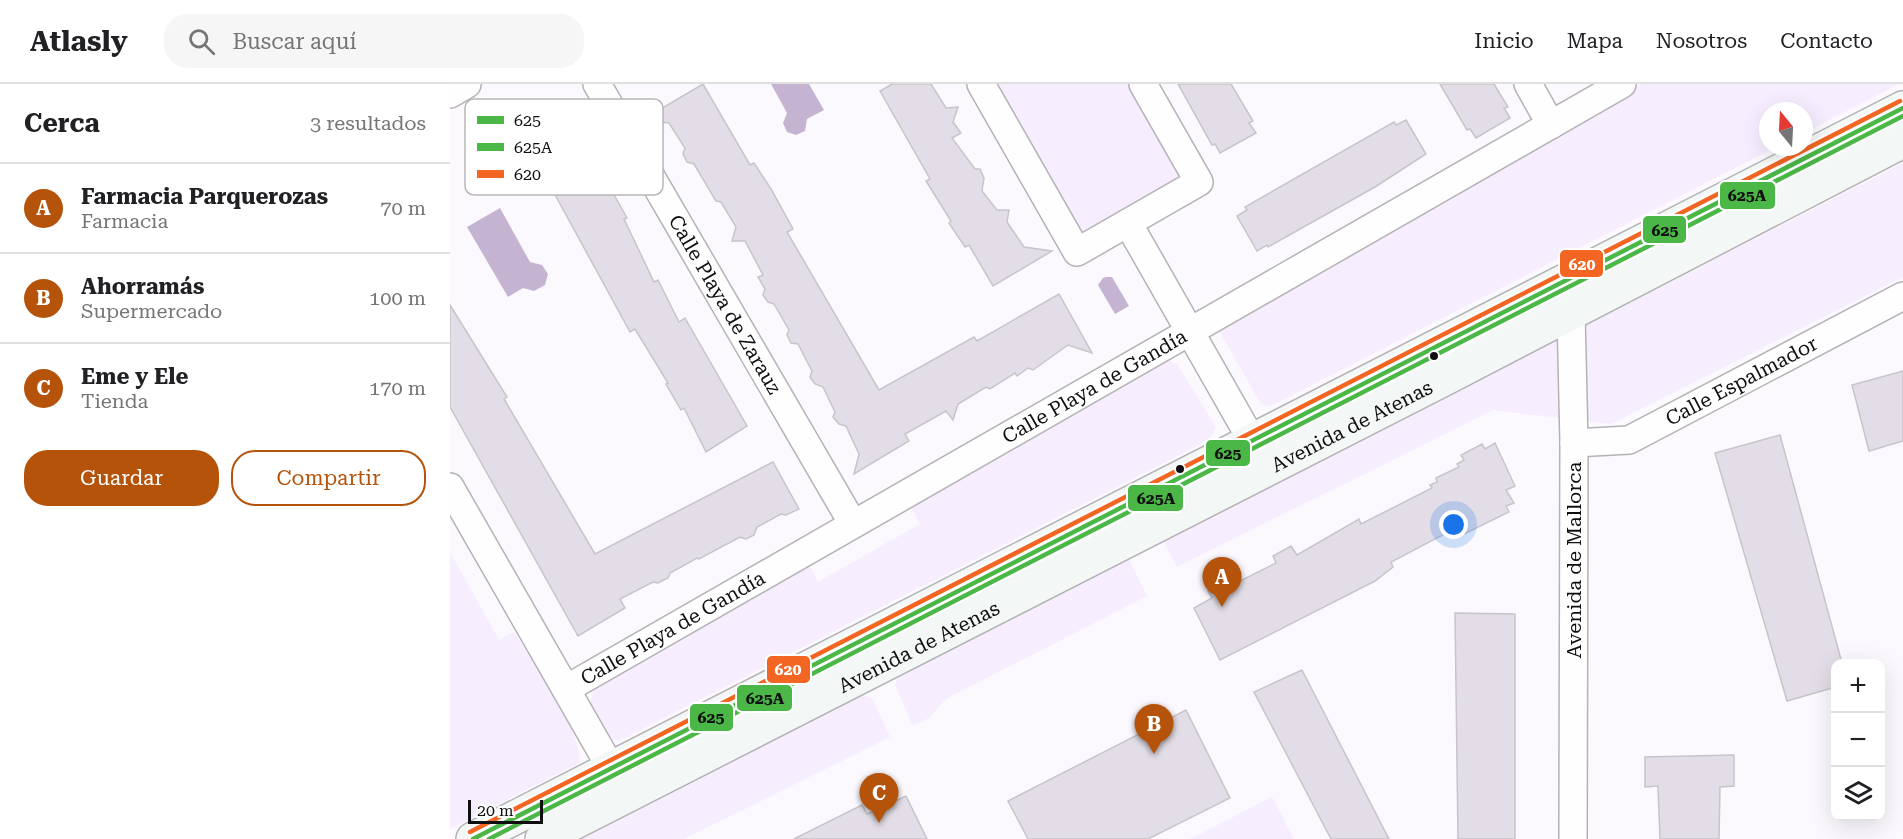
<!DOCTYPE html>
<html lang="es">
<meta charset="utf-8">
<style>
:root{--surface:#fff;--page:#f6f6f6;--text:#202124;--muted:#757577;--line:#e0e0e0;--accent:#b45309}
body{margin:0;font-family:"Roboto Serif",serif;background:var(--page);color:var(--text)}
.controls{position:absolute;right:18px;bottom:18px;display:grid;overflow:hidden;border-radius:12px;box-shadow:0 6px 24px #0002}
.controls button{width:54px;height:54px;display:grid;place-items:center;padding:0;border:0;border-bottom:2px solid var(--line);background:var(--surface);color:var(--text);font:30px sans-serif}
.compass{position:absolute;left:1309px;top:18px;width:54px;height:54px;border-radius:50%;background:var(--surface);box-shadow:0 6px 24px #0002;rotate:342deg}
.scale{position:absolute;left:18px;bottom:15px;width:75px;box-sizing:border-box;padding-left:6px;border:3px solid #0f0e10;border-top:0;font-size:16px;line-height:21px;white-space:nowrap;color:#0f0e10;-webkit-text-stroke:4px #fff;paint-order:stroke}
.you{position:absolute;left:1004px;top:441px;width:21px;height:21px;margin:-15px;border:4px solid #fff;border-radius:50%;background:#1a73e8;box-shadow:0 0 0 9px #1a73e833}
.badge{display:grid;place-items:center;width:39px;height:39px;border-radius:50%;background:var(--accent);color:#fff;font-size:20px;font-weight:700}
.pin{position:absolute;translate:-50% -50px;filter:drop-shadow(0 2px 3px #0008)}
.pin::after{content:'';position:absolute;top:32px;width:21px;height:18px;background:inherit;clip-path:polygon(0 0,100% 0,50% 100%)}
.list{margin:0;padding:0;list-style:none}
h2{display:flex;justify-content:space-between;align-items:center;height:78px;margin:0;padding:0 24px;font-size:26px}
h2 small{font-size:20px;font-weight:400;color:var(--muted)}
.list li{display:grid;grid-template-columns:39px 1fr auto;gap:18px;align-items:center;box-sizing:border-box;height:90px;padding:0 24px;border-top:2px solid var(--line)}
.list b{display:block;font-size:22px;white-space:nowrap}
.list p{margin:0;font-size:20px;white-space:nowrap;color:var(--muted)}
.list em{font-size:20px;font-style:normal;color:var(--muted)}
.actions{display:flex;gap:12px;padding:18px 24px}
.actions a{flex:1;padding:14px 0;border:2px solid var(--accent);border-radius:24px;text-align:center;font-size:21px;color:var(--accent)}
.actions .main{background:var(--accent);color:#fff}
.icon{flex:none;width:33px;height:33px;fill:none;stroke:currentColor;stroke-width:2;stroke-linecap:round;stroke-linejoin:round}
.map{position:relative;flex:none;width:1453px;height:755px;overflow:hidden}
header{display:flex;align-items:center;gap:36px;box-sizing:border-box;height:84px;padding:0 30px;background:var(--surface);border-bottom:2px solid var(--line)}
header strong{font-size:28px}
nav{display:flex;gap:33px;margin-inline-start:auto;font-size:21px}
.search{width:420px;height:54px;background:var(--page);display:flex;align-items:center;gap:15px;box-sizing:border-box;padding:0 21px;border-radius:24px;color:var(--muted);font-size:22px}
main{display:flex}
aside{flex:1;background:var(--surface)}
.map>svg:first-child{display:block}
.green{fill:#f6edfe}
.water{fill:#c4b4d1}
.building{fill:#e2dde6;stroke:#c7c5c9;stroke-width:1.5}
.lines{fill:none;stroke-linecap:round;stroke-linejoin:round}
.street-casing{stroke:#b4b2b5;stroke-width:30}
.secondary-casing{stroke:#b4b2b5;stroke-width:36}
.street{stroke:#fefeff;stroke-width:27}
.secondary{stroke:#f3f7f6;stroke-width:33}
.bus-1-casing{stroke:#fff;stroke-width:9}
.bus-2-casing{stroke:#fff;stroke-width:9}
.bus-3-casing{stroke:#fff;stroke-width:9}
.bus-1{stroke:#4ab747;stroke-width:4.5}
.bus-2{stroke:#4ab747;stroke-width:4.5}
.bus-3{stroke:#f26522;stroke-width:4.5}
.bus-dot{fill:#0f0e10;stroke:#fff;stroke-width:2}
.labels{text-anchor:middle;stroke-width:4.5;stroke-linejoin:round;paint-order:stroke}
.street-label{font-size:20px;fill:#0f0e10;stroke:#fff}
.key{fill:#fff;stroke:#b7b7b7;stroke-width:1.5}
.key-label{font-size:16px;fill:#0f0e10}
.line-badge{stroke:#fff;stroke-width:2}
.badge-label{font-size:16px;text-anchor:middle;font-weight:bold;fill:#fff}
.pale-badge-label{font-size:16px;text-anchor:middle;font-weight:bold;fill:#111}
</style>
<header>
<strong>Atlasly</strong>
<div class="search"><svg class="icon" aria-label="search" viewBox="0 0 24 24"><circle cx="10" cy="10" r="6"/><path d="M15 15l6 6"/></svg>Buscar aquí</div>
<nav><a>Inicio</a><a>Mapa</a><a>Nosotros</a><a>Contacto</a></nav>
</header>
<main>
<aside>
<h2>Cerca<small>3 resultados</small></h2>
<ul class="list">
<li><span class="badge">A</span><div><b>Farmacia Parquerozas</b><p>Farmacia</p></div><em>70 m</em></li>
<li><span class="badge">B</span><div><b>Ahorramás</b><p>Supermercado</p></div><em>100 m</em></li>
<li><span class="badge">C</span><div><b>Eme y Ele</b><p>Tienda</p></div><em>170 m</em></li>
</ul>
<div class="actions"><a class="main">Guardar</a><a>Compartir</a></div>
</aside>
<div class="map">
<svg width="1453" height="755" viewBox="0 0 1453 755">
<rect width="100%" height="100%" fill="#fbf9fd"/>
<g class="green">
<polygon points="545,0 679,0 733,94 632,152"/>
<polygon points="1191,0 1449,0 1354,49 1354,27 1318,27 1318,63 1326,63 821,322 811,320 768,245 769,240"/>
<polygon points="1453,79 1453,193 1161,340 1043,326 727,483 714,458"/>
<polygon points="714,275 727,280 766,343 759,356 169,657 161,654 140,619 144,604 358,479 368,498 470,440 460,422"/>
<path d="M0,468L49,556L64,548C80,574 135,652 129,679L0,745Z"/>
<polygon points="679,475 697,512 496,615 479,634 463,642 445,601 448,593"/>
<polygon points="413,611 422,614 440,653 234,755 132,755"/>
<polygon points="822,713 844,755 740,755"/>
</g>
<g class="water">
<polygon points="321,0 359,0 374,26 357,35 355,47 346,51 337,48 333,39 337,29"/>
<polygon points="50,124 80,178 92,181 98,190 95,201 84,207 73,204 58,213 17,143"/>
<polygon points="656,193 662,193 679,222 665,230 648,201 653,194"/>
</g>
<g class="building">
<polygon points="253,0 300,81 304,79 321,105 343,145 337,148 429,306 524,253 527,257 609,210 642,269 618,261 583,286 578,284 567,292 565,289 540,305 536,303 508,320 503,336 496,327 455,350 459,357 404,390 409,370 396,342 389,340 383,333 385,328 373,303 365,300 360,293 362,287 348,260 341,259 337,251 339,246 324,220 318,218 313,211 315,205 308,193 313,191 295,157 282,157 286,143 271,118 266,117 244,80 237,78 233,70 235,64 219,39 192,36"/>
<polygon points="442,0 481,0 496,24 508,23 503,38 511,49 502,54 525,85 530,85 534,94 532,107 547,126 559,126 557,138 574,163 602,167 543,202 519,161 515,163 499,139 501,137 476,97 480,95 430,7"/>
<polygon points="728,0 781,0 803,37 799,39 806,49 770,69 765,60 762,61"/>
<polygon points="990,0 1044,0 1058,23 1054,24 1060,34 1026,54 1020,45 1017,46"/>
<polygon points="956,36 976,70 925,103 818,163 817,161 807,167 787,132 797,126 795,123 944,38 946,41"/>
<polygon points="139,66 177,134 174,135 204,198 208,196 229,238 235,234 297,342 256,368 234,324 231,326 216,300 218,299 185,245 180,248 97,96 101,88"/>
<polygon points="0,221 57,313 54,315 145,470 323,378 349,425 336,431 331,430 307,443 304,451 296,455 290,453 249,475 247,474 220,489 218,494 208,499 203,498 170,515 175,524 128,552 0,323"/>
<polygon points="1453,287 1453,357 1419,367 1402,301"/>
<polygon points="1330,351 1392,579 1386,579 1386,603 1337,617 1265,369"/>
<polygon points="1045,359 1065,402 1056,406 1064,419 1056,422 1059,428 1014,450 1012,447 1003,450 1002,446 941,478 943,483 925,497 770,576 744,524 762,514 758,507 775,499 778,503 826,479 823,472 841,462 847,471 909,435 911,440 982,404 980,401 987,398 986,394 1009,383 1007,380 1014,376 1011,371 1032,360 1035,365"/>
<polygon points="1005,529 1065,530 1065,755 1008,755"/>
<polygon points="852,586 939,755 881,755 804,608"/>
<polygon points="736,626 780,714 698,755 578,755 558,717"/>
<polygon points="1284,671 1284,702 1270,703 1269,755 1210,755 1208,702 1195,703 1195,673"/>
<polygon points="456,712 477,755 344,755 412,721 417,730"/>
</g>
<g class="lines">
<g class="street-casing">
<g id="street">
<path id="s1" d="M147,0L403,440"/>
<polyline points="531,0 627,168 749,98 693,0"/>
<polyline points="1078,0 1101,41"/>
<polyline points="0,10 17,0"/>
<polyline points="678,139 812,374"/>
<polyline points="1112,212 1121,229 1124,359 1123,755"/>
<path id="s2" d="M1124,359L1179,356L1453,212"/>
<polyline points="0,403 161,684"/>
<path id="s3" d="M116,605L1172,0"/>
</g>
</g>
<g class="secondary-casing">
<g id="secondary">
<polyline points="23,755 1453,24"/>
<path id="s4" d="M92,755L994,295L1453,57"/>
</g>
</g>
<use href="#street" class="street"/>
<use href="#secondary" class="secondary"/>
<g class="bus-1-casing">
<polyline id="bus-1" points="23,755 1453,24"/>
</g>
<g class="bus-2-casing">
<polyline id="bus-2" points="39,755 1453,32"/>
</g>
<g class="bus-3-casing">
<polyline id="bus-3" points="20,748 1450,17"/>
</g>
<use href="#bus-1" class="bus-1"/>
<use href="#bus-2" class="bus-2"/>
<use href="#bus-3" class="bus-3"/>
</g>
<g class="bus-dot">
<circle cx="984" cy="272" r="5"/>
<circle cx="730" cy="385" r="5"/>
</g>
<g class="labels">
<g class="street-label">
<text dy="7" stroke="none"><textPath href="#s1" startOffset="255">Calle Playa de Zarauz</textPath></text>
<text dy="7" stroke="none"><textPath href="#s2" startOffset="182">Calle Espalmador</textPath></text>
<text dy="7" stroke="none"><textPath href="#s3" startOffset="609">Calle Playa de Gandía</textPath></text>
<text dy="7" stroke="none"><textPath href="#s4" startOffset="909">Avenida de Atenas</textPath></text>
<text transform="translate(1124 476) rotate(-90)" y="7">Avenida de Mallorca</text>
<text dy="7" stroke="none"><textPath href="#s3" startOffset="123">Calle Playa de Gandía</textPath></text>
<text dy="7" stroke="none"><textPath href="#s4" startOffset="423">Avenida de Atenas</textPath></text>
</g>
</g>
<rect x="15" y="15" width="198" height="96" rx="9" class="key"/>
<rect x="27" y="32" width="27" height="8" fill="#4ab747"/>
<rect x="27" y="59" width="27" height="8" fill="#4ab747"/>
<rect x="27" y="86" width="27" height="8" fill="#f26522"/>
<g class="key-label">
<text x="64" y="42">625</text>
<text x="64" y="69">625A</text>
<text x="64" y="96">620</text>
</g>
<g class="line-badge">
<rect x="1269" y="97" width="57" height="29" rx="6" fill="#4ab747"/>
<rect x="1192" y="131" width="45" height="29" rx="6" fill="#4ab747"/>
<rect x="1109" y="165" width="45" height="29" rx="6" fill="#f26522"/>
<rect x="755" y="355" width="46" height="28" rx="6" fill="#4ab747"/>
<rect x="677" y="400" width="57" height="28" rx="6" fill="#4ab747"/>
<rect x="316" y="571" width="45" height="29" rx="6" fill="#f26522"/>
<rect x="286" y="600" width="57" height="28" rx="6" fill="#4ab747"/>
<rect x="239" y="619" width="45" height="29" rx="6" fill="#4ab747"/>
</g>
<g class="badge-label">
<text x="1132" y="186">620</text>
<text x="338" y="591">620</text>
</g>
<g class="pale-badge-label">
<text x="1297" y="117">625A</text>
<text x="1215" y="152">625</text>
<text x="778" y="375">625</text>
<text x="706" y="420">625A</text>
<text x="315" y="620">625A</text>
<text x="261" y="639">625</text>
</g>
</svg>
<div class="controls">
<button>+</button>
<button>−</button>
<button><svg class="icon" aria-label="layers" viewBox="0 0 24 24"><path d="M12 4l9 5-9 5-9-5zM3 14l9 5 9-5"/></svg></button>
</div>
<svg class="compass" viewBox="-18 -18 36 36"><path d="M0-13l5 13h-10z" fill="#e53935"/><path d="M0 13l5-13h-10z" fill="#757577"/></svg>
<div class="scale">20 m</div>
<div class="you"></div>
<div class="pin badge" style="left:772px;top:523px">A</div>
<div class="pin badge" style="left:704px;top:670px">B</div>
<div class="pin badge" style="left:429px;top:739px">C</div>
</div>
</main>
